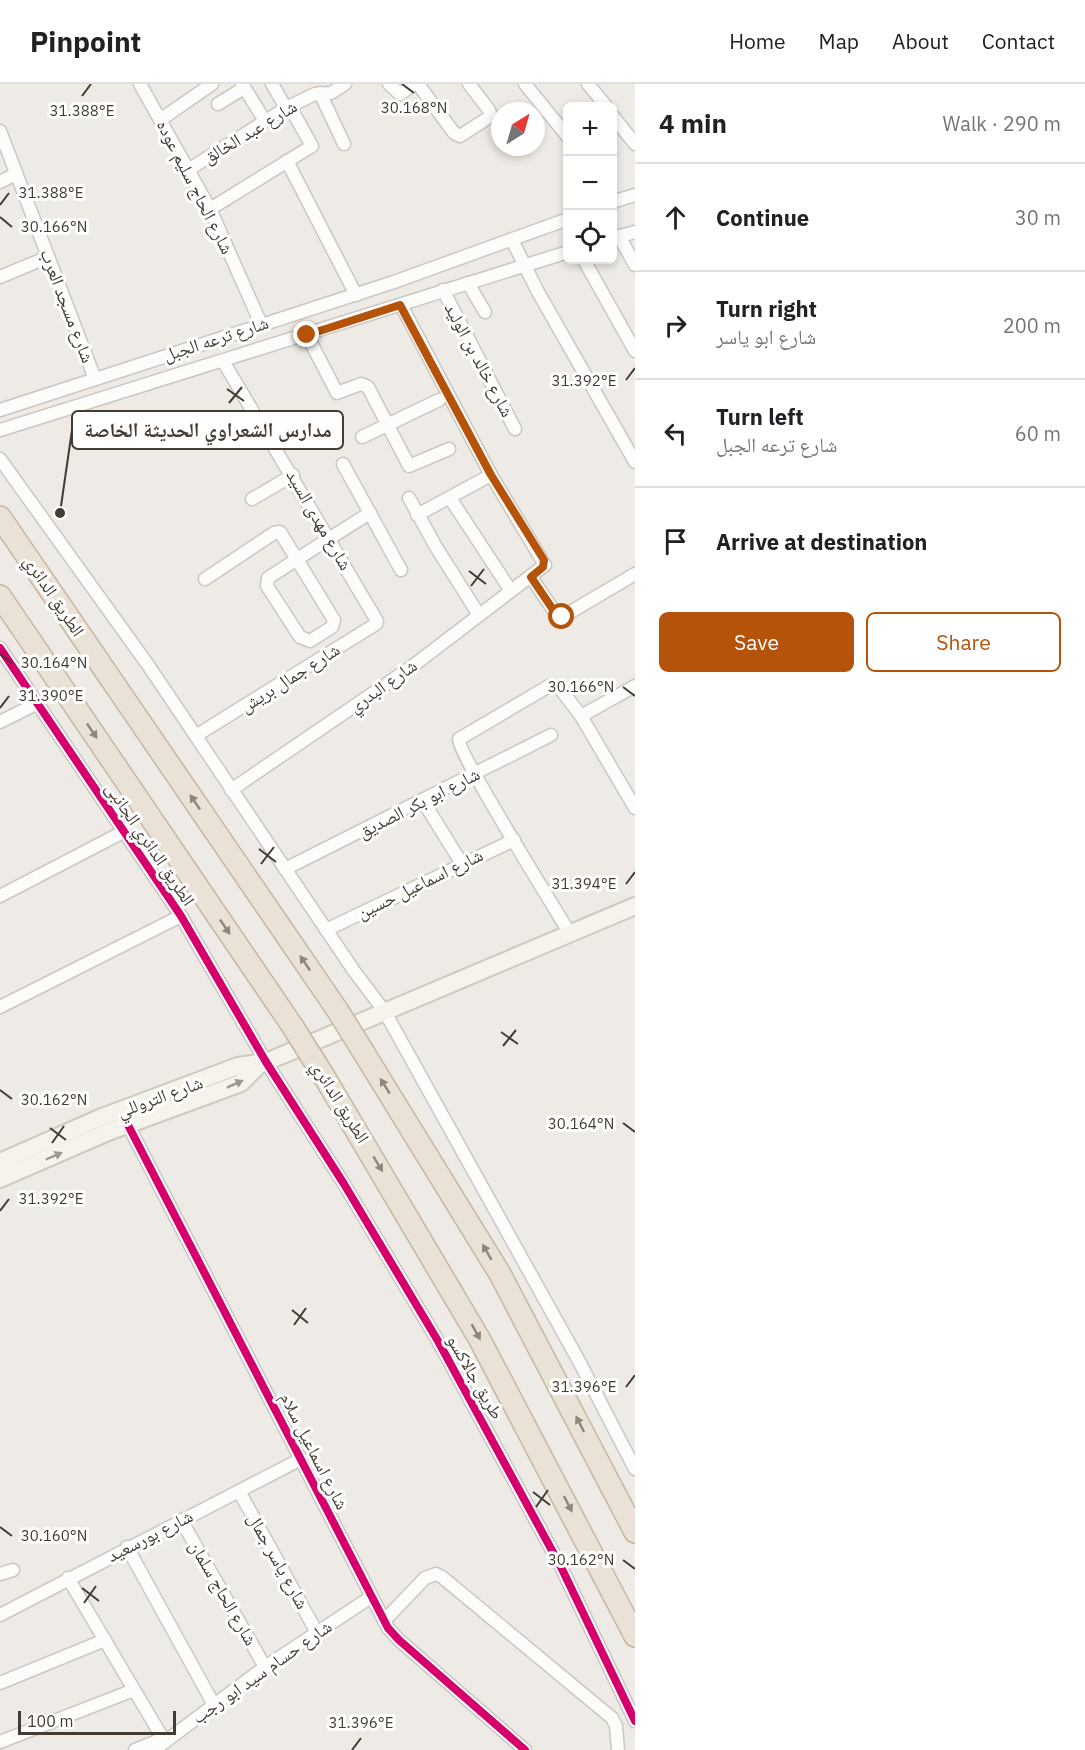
<!DOCTYPE html>
<meta charset="utf-8">
<style>
:root{--surface:#fff;--page:#f6f6f6;--text:#202124;--muted:#757577;--line:#e0e0e0;--accent:#b45309}
body{margin:0;font-family:"IBM Plex Sans","Noto Naskh Arabic",sans-serif;background:var(--page);color:var(--text)}
.controls{position:absolute;right:18px;top:18px;display:grid;overflow:hidden;border-radius:9px;box-shadow:0 3px 9px #0003}
.controls button{width:54px;height:54px;display:grid;place-items:center;padding:0;border:0;border-bottom:2px solid var(--line);background:var(--surface);color:var(--text);font:30px sans-serif}
.compass{position:absolute;left:491px;top:18px;width:54px;height:54px;border-radius:50%;background:var(--surface);box-shadow:0 3px 9px #0003;rotate:37deg}
.scale{position:absolute;left:18px;bottom:15px;width:158px;box-sizing:border-box;padding-left:6px;border:3px solid #443b32;border-top:0;font-size:16px;line-height:21px;white-space:nowrap;color:#443b32;-webkit-text-stroke:4px #fff;paint-order:stroke}
.stop{position:absolute;width:18px;height:18px;margin:-14px;border:4px solid #b45309;border-radius:50%;background:#fff}
.stop.end{background:#b45309;border-color:#fff;box-shadow:0 2px 6px #0008}
.list{margin:0;padding:0;list-style:none}
h2{display:flex;justify-content:space-between;align-items:center;height:78px;margin:0;padding:0 24px;font-size:26px}
h2 small{font-size:20px;font-weight:400;color:var(--muted)}
.list li{display:grid;grid-template-columns:39px 1fr auto;gap:18px;align-items:center;box-sizing:border-box;height:108px;padding:0 24px;border-top:2px solid var(--line)}
.list b{display:block;font-size:22px;white-space:nowrap}
.list p{margin:0;font-size:20px;white-space:nowrap;color:var(--muted)}
.list em{font-size:20px;font-style:normal;color:var(--muted)}
.actions{display:flex;gap:12px;padding:18px 24px}
.actions a{flex:1;padding:14px 0;border:2px solid var(--accent);border-radius:9px;text-align:center;font-size:21px;color:var(--accent)}
.actions .main{background:var(--accent);color:#fff}
.icon{flex:none;width:33px;height:33px;fill:none;stroke:currentColor;stroke-width:2;stroke-linecap:round;stroke-linejoin:round}
.map{position:relative;flex:none;width:635px;height:1666px;overflow:hidden}
header{display:flex;align-items:center;gap:36px;box-sizing:border-box;height:84px;padding:0 30px;background:var(--surface);border-bottom:2px solid var(--line)}
header strong{font-size:28px}
nav{display:flex;gap:33px;margin-inline-start:auto;font-size:21px}
main{display:flex}
aside{flex:1;background:var(--surface)}
.map>svg:first-child{display:block}
.lines{fill:none;stroke-linecap:round;stroke-linejoin:round}
.street-casing{stroke:#cbc7c2;stroke-width:15}
.secondary-casing{stroke:#cfcabe;stroke-width:20}
.highway-casing{stroke:#c8b69f;stroke-width:24}
.street{stroke:#fcfcfb;stroke-width:12}
.secondary{stroke:#f6f3ec;stroke-width:16}
.highway{stroke:#ebe2d7;stroke-width:21}
.highway-bridge-casing{stroke:#c8b69f;stroke-width:24;stroke-linecap:butt}
.highway-bridge{stroke:#ebe2d7;stroke-width:21}
.cycleway-casing{stroke:#fff;stroke-width:11}
.cycleway{stroke:#d6006c;stroke-width:8}
.oneway{fill:#8f867c}
.oneway2{fill:#9d978f}
.route{stroke:#b45309;stroke-width:8}
.ticks{fill:none;stroke:#443b32;stroke-width:2}
.labels{text-anchor:middle;stroke-width:6;stroke-linejoin:round;paint-order:stroke}
.street-label{font-size:18px;fill:#443b32;stroke:#fff}
.ticks-label{font-size:15px;text-anchor:middle;fill:#443b32;stroke:#fff;stroke-width:6;stroke-linejoin:round;paint-order:stroke}
.leader{fill:none;stroke:#443b32;stroke-width:2}
.callout-dot{fill:#443b32;stroke:#fff;stroke-width:2}
.callout{fill:#fff;stroke:#443b32;stroke-width:2}
.callout-label{font-size:20px;text-anchor:middle;font-weight:bold;fill:#443b32}
</style>
<header>
<strong>Pinpoint</strong>
<nav><a>Home</a><a>Map</a><a>About</a><a>Contact</a></nav>
</header>
<main>
<div class="map">
<svg width="635" height="1666" viewBox="0 0 635 1666">
<rect width="100%" height="100%" fill="#eeebe6"/>
<g class="lines">
<g class="street-casing">
<g id="street">
<polyline points="140,0 210,125 261,240"/>
<polyline points="242,0 265,37"/>
<polyline points="272,0 286,24"/>
<polyline points="389,0 400,10 414,0"/>
<polyline points="418,0 454,49 460,52 491,32 489,26 469,0"/>
<polyline points="525,0 568,53"/>
<polyline points="588,0 606,22"/>
<polyline points="320,9 344,60"/>
<polyline points="218,20 244,4"/>
<polyline points="612,31 635,60"/>
<polyline points="160,36 212,0"/>
<polyline points="0,47 95,295"/>
<polyline points="287,77 356,211"/>
<polyline points="188,86 286,24 315,10 331,9 345,0"/>
<polyline points="0,98 16,90"/>
<polyline points="612,118 635,111"/>
<polyline points="210,125 312,62 290,23"/>
<polyline points="619,152 635,181"/>
<polyline points="613,154 635,148"/>
<polyline points="512,156 538,208 635,378"/>
<polyline points="584,176 635,267"/>
<polyline points="0,193 48,173"/>
<polyline points="468,199 485,228"/>
<polyline points="443,206 515,345"/>
<polyline points="307,251 337,309 361,300 368,303 409,382 449,365"/>
<polyline points="0,326 394,198 568,135"/>
<polyline points="0,346 568,168"/>
<polyline points="362,353 439,316"/>
<polyline points="0,375 148,581 354,887 385,928 580,1279 635,1385"/>
<polyline points="343,380 401,486"/>
<polyline points="409,414 436,463 479,531"/>
<polyline points="450,414 511,507"/>
<polyline points="252,415 293,391"/>
<polyline points="417,431 491,391"/>
<polyline points="531,493 556,530 562,533 635,490"/>
<path d="M205,495L274,449L280,448L334,536L332,543L310,557L300,553L267,502L268,494C302,472 336,450 370,429"/>
<polyline points="0,564 181,832 266,978 344,1100 438,1257 561,1483 635,1637"/>
<polyline points="581,632 635,602"/>
<polyline points="0,638 38,619"/>
<polyline points="197,651 376,540 377,537 223,277"/>
<polyline points="231,706 410,584 545,481 491,391 401,221"/>
<polyline points="423,717 462,780"/>
<polyline points="285,785 551,651"/>
<polyline points="0,812 125,747"/>
<polyline points="326,846 514,756"/>
<path d="M570,850C556,826 457,668 459,655L549,602L559,603L581,632L635,724"/>
<polyline points="0,923 181,832"/>
<polyline points="128,1041 388,1544 399,1556 525,1666"/>
<polyline points="239,1407 316,1547"/>
<polyline points="181,1436 265,1583"/>
<polyline points="127,1463 214,1621"/>
<polyline points="0,1490 13,1486"/>
<polyline points="68,1494 165,1658"/>
<polyline points="0,1531 301,1375"/>
<polyline points="384,1537 425,1494 436,1490 442,1493 612,1634 616,1642 618,1666"/>
<polyline points="0,1599 105,1556"/>
<polyline points="0,1658 134,1606"/>
<polyline points="135,1666 162,1655"/>
<polyline points="154,1666 265,1583 371,1513"/>
</g>
</g>
<g class="secondary-casing">
<g id="secondary">
<polyline points="0,1078 102,1033 238,982 266,978 635,822"/>
<polyline points="0,1095 108,1048 241,999 260,980"/>
</g>
</g>
<g class="highway-casing">
<g id="highway">
<polyline points="0,433 338,927"/>
<polyline points="0,512 293,943"/>
<polyline points="364,969 500,1190 635,1448"/>
<polyline points="325,994 480,1256 635,1552"/>
</g>
</g>
<use href="#street" class="street"/>
<use href="#secondary" class="secondary"/>
<use href="#highway" class="highway"/>
<g class="highway-bridge-casing">
<g id="highway-bridge">
<polyline points="338,927 364,969"/>
<polyline points="293,943 325,994"/>
</g>
</g>
<use href="#highway-bridge" class="highway-bridge"/>
<g class="cycleway-casing">
<g id="cycleway">
<polyline points="0,564 181,832 266,978 344,1100 438,1257 561,1483 635,1637"/>
<polyline points="128,1041 388,1544 399,1556 525,1666"/>
</g>
</g>
<use href="#cycleway" class="cycleway"/>
</g>
<defs><path id="oneway-solid" d="M-6-.8H1V-3.2L6.5 0L1 3.2V.8H-6Z" transform="scale(1.5)"/></defs>
<g class="oneway">
<use href="#oneway-solid" transform="translate(92 647) rotate(56)"/>
<use href="#oneway-solid" transform="translate(195 718) rotate(-124)"/>
<use href="#oneway-solid" transform="translate(225 843) rotate(56)"/>
<use href="#oneway-solid" transform="translate(305 879) rotate(-124)"/>
<use href="#oneway-solid" transform="translate(385 1002) rotate(-122)"/>
<use href="#oneway-solid" transform="translate(378 1080) rotate(59)"/>
<use href="#oneway-solid" transform="translate(487 1168) rotate(-120)"/>
<use href="#oneway-solid" transform="translate(476 1248) rotate(61)"/>
<use href="#oneway-solid" transform="translate(580 1340) rotate(-117)"/>
<use href="#oneway-solid" transform="translate(568 1420) rotate(63)"/>
</g>
<g class="oneway2">
<use href="#oneway-solid" transform="translate(235 1000) rotate(-24)"/>
<use href="#oneway-solid" transform="translate(54 1072) rotate(-23)"/>
</g>
<g class="lines">
<polyline class="route" points="307,251 400,221 491,391 544,476 543,483 531,493 556,530 562,533"/>
</g>
<path class="ticks" d="M402,0L414,9M82,12L91,0M0,121L9,109M0,133L12,143M626,296L635,284M227,305L244,317M229,319L242,303M469,487L486,500M471,502L484,485M0,570L12,579M623,603L635,612M0,624L9,612M259,765L276,778M261,780L274,763M626,800L635,788M501,948L518,960M503,962L516,946M0,1006L12,1015M623,1039L635,1048M50,1044L66,1056M52,1059L64,1042M0,1127L9,1115M292,1226L308,1239M294,1241L306,1224M626,1303L635,1291M533,1408L550,1421M536,1423L548,1406M0,1443L12,1452M623,1476L635,1485M82,1504L99,1517M84,1519L96,1502M352,1666L361,1654"/>
<g class="labels">
<g class="street-label">
<text transform="translate(250 48) rotate(-31)" y="6">شارع عبد الخالق</text>
<text transform="translate(195 103) rotate(63)" y="6">شارع الحاج سليم عوده</text>
<text transform="translate(67 222) rotate(69)" y="6">شارع مسجد العرب</text>
<text transform="translate(216 255) rotate(-18)" y="6">شارع ترعه الجبل</text>
<text transform="translate(479 276) rotate(62)" y="6">شارع خالد بن الوليد</text>
<text transform="translate(319 436) rotate(60)" y="6">شارع مهدى السيد</text>
<text transform="translate(54 512) rotate(56)" y="6">الطريق الدائري</text>
<text transform="translate(290 594) rotate(-32)" y="6">شارع جمال بريش</text>
<text transform="translate(383 602) rotate(-35)" y="6">شارع البدري</text>
<text transform="translate(419 719) rotate(-27)" y="6">شارع ابو بكر الصديق</text>
<text transform="translate(150 760) rotate(56)" y="6">الطريق الدائري الجانبى</text>
<text transform="translate(420 800) rotate(-26)" y="6">شارع اسماعيل حسين</text>
<text transform="translate(160 1013) rotate(-20)" y="6">شارع التروللي</text>
<text transform="translate(340 1018) rotate(58)" y="6">الطريق الدائري</text>
<text transform="translate(475 1293) rotate(60)" y="6">طريق جالاكسو</text>
<text transform="translate(314 1367) rotate(63)" y="6">شارع اسماعيل سلام</text>
<text transform="translate(150 1452) rotate(-27)" y="6">شارع بورسعيد</text>
<text transform="translate(278 1477) rotate(61)" y="6">شارع ياسر جمال</text>
<text transform="translate(223 1509) rotate(60)" y="6">شارع الحاج سلمان</text>
<text transform="translate(262 1588) rotate(-35)" y="6">شارع حسام سيد ابو رجب</text>
</g>
</g>
<g class="ticks-label">
<text x="414" y="29">30.168°N</text>
<text x="82" y="32">31.388°E</text>
<text x="51" y="114">31.388°E</text>
<text x="54" y="148">30.166°N</text>
<text x="584" y="302">31.392°E</text>
<text x="54" y="584">30.164°N</text>
<text x="581" y="608">30.166°N</text>
<text x="51" y="617">31.390°E</text>
<text x="584" y="805">31.394°E</text>
<text x="54" y="1021">30.162°N</text>
<text x="581" y="1045">30.164°N</text>
<text x="51" y="1120">31.392°E</text>
<text x="584" y="1308">31.396°E</text>
<text x="54" y="1457">30.160°N</text>
<text x="581" y="1481">30.162°N</text>
<text x="361" y="1644">31.396°E</text>
</g>
<path class="leader" d="M60 429L72 346"/>
<circle class="callout-dot" cx="60" cy="429" r="6"/>
<rect class="callout" x="72" y="327" width="271" height="38" rx="6"/>
<g class="callout-label">
<text x="208" y="353">مدارس الشعراوي الحديثة الخاصة</text>
</g>
</svg>
<div class="controls">
<button>+</button>
<button>−</button>
<button><svg class="icon" aria-label="locate" viewBox="0 0 24 24"><circle cx="12" cy="12" r="6"/><path d="M12 2v4M12 18v4M2 12h4M18 12h4"/></svg></button>
</div>
<svg class="compass" viewBox="-18 -18 36 36"><path d="M0-13l5 13h-10z" fill="#e53935"/><path d="M0 13l5-13h-10z" fill="#757577"/></svg>
<div class="scale">100 m</div>
<div class="stop" style="left:562px;top:533px"></div>
<div class="stop end" style="left:307px;top:251px"></div>
</div>
<aside>
<h2>4 min<small>Walk · 290 m</small></h2>
<ul class="list">
<li><svg class="icon" aria-label="ahead" viewBox="0 0 24 24"><path d="M12 20V5M6 11l6-6 6 6"/></svg><div><b>Continue</b></div><em>30 m</em></li>
<li><svg class="icon" aria-label="right" viewBox="0 0 24 24"><path d="M7 20v-9h11M14 6l5 5-5 5"/></svg><div><b>Turn right</b><p>شارع ابو ياسر</p></div><em>200 m</em></li>
<li><svg class="icon" aria-label="left" viewBox="0 0 24 24"><path d="M17 20v-9H6M10 6l-5 5 5 5"/></svg><div><b>Turn left</b><p>شارع ترعه الجبل</p></div><em>60 m</em></li>
<li><svg class="icon" aria-label="arrive" viewBox="0 0 24 24"><path d="M6 21V4h12l-3 4 3 4H6"/></svg><div><b>Arrive at destination</b></div></li>
</ul>
<div class="actions"><a class="main">Save</a><a>Share</a></div>
</aside>
</main>
